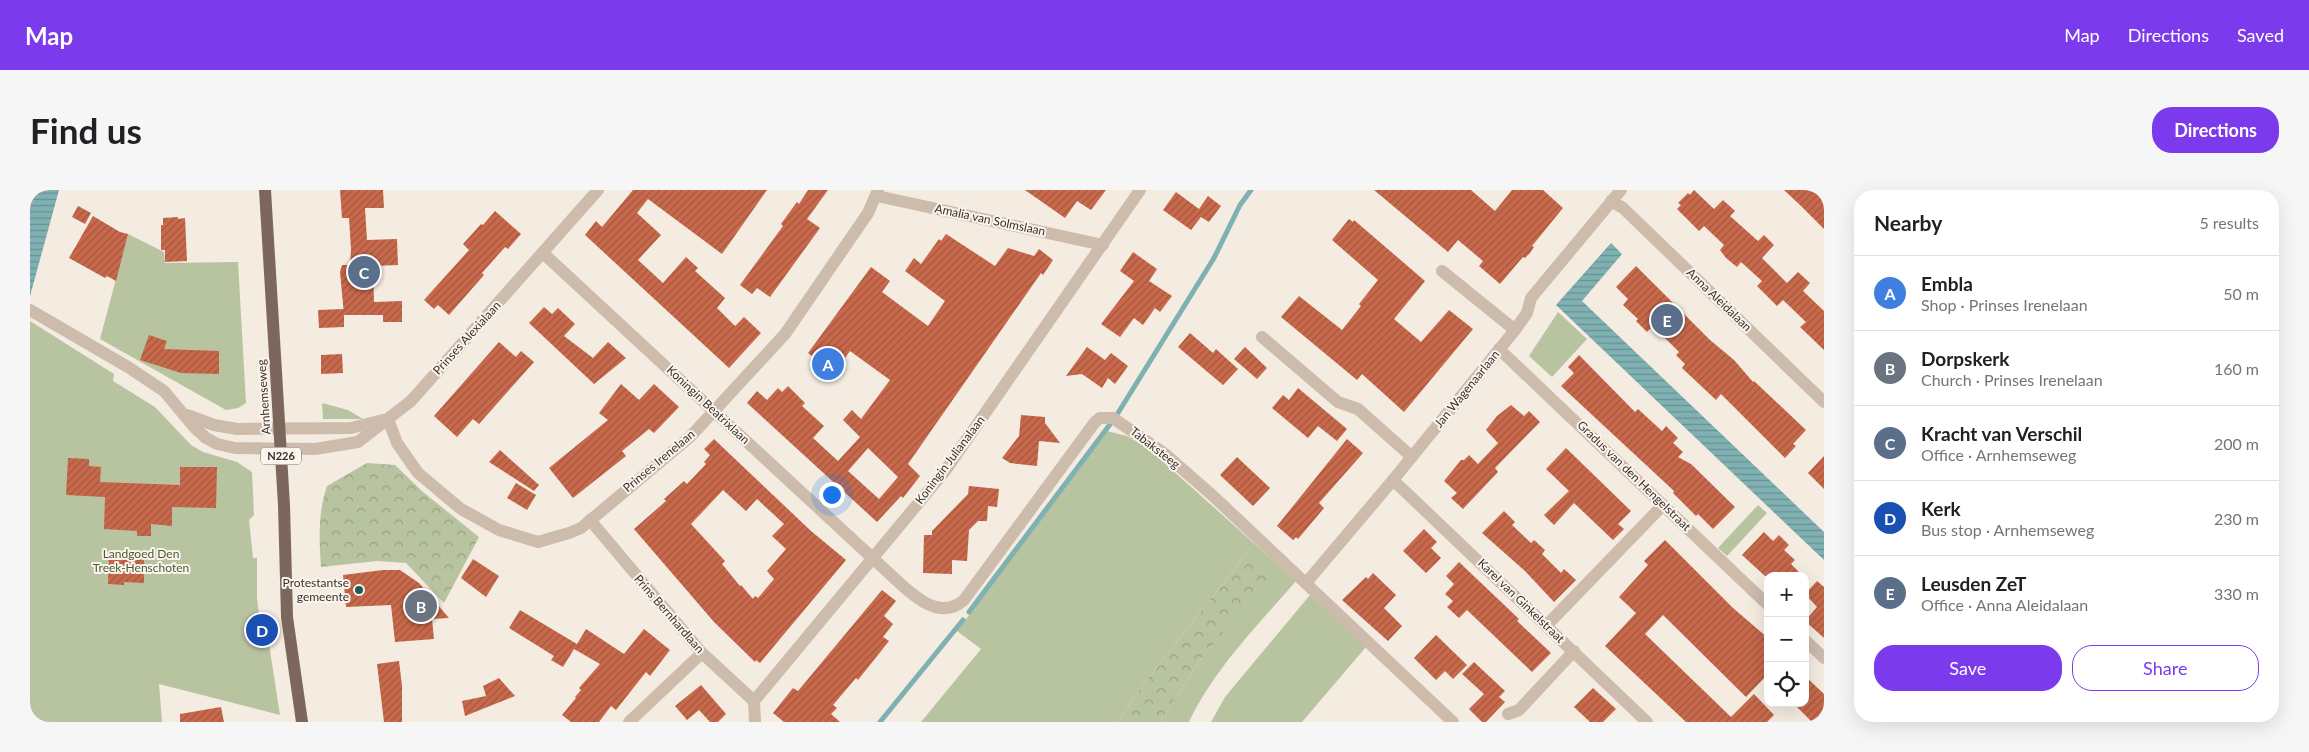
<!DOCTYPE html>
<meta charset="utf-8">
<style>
:root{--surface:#fff;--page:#f6f6f6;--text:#202124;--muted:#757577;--line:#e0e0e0;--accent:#7c3aed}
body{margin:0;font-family:Lato,sans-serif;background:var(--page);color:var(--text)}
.controls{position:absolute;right:15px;bottom:15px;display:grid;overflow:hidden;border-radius:10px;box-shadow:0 5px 20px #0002}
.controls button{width:45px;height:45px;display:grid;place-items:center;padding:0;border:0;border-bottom:1px solid var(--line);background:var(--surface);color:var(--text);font:25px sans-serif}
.you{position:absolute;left:801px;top:304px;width:18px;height:18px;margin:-12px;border:4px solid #fff;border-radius:50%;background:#1a73e8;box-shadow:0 0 0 8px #1a73e833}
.badge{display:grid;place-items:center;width:32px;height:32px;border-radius:50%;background:var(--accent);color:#fff;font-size:16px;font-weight:700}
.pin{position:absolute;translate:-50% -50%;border:2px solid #fff;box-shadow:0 1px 5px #0006}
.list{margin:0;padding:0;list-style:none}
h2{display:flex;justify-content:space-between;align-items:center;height:65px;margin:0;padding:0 20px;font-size:21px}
h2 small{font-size:16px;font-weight:400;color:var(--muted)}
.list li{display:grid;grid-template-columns:32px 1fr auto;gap:15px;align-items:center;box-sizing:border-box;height:75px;padding:0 20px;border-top:1px solid var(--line)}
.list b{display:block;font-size:19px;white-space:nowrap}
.list p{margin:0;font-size:16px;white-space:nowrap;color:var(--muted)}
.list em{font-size:16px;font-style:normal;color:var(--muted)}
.actions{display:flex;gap:10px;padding:15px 20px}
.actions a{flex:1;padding:11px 0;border:1px solid var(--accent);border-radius:20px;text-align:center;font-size:18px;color:var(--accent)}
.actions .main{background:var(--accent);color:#fff}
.icon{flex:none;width:28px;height:28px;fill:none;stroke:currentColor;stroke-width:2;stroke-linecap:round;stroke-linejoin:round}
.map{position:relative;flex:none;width:1794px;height:532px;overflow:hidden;border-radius:20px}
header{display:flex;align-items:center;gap:30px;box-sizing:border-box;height:70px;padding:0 25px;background:var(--accent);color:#fff}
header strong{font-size:24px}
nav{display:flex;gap:28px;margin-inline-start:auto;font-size:18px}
.intro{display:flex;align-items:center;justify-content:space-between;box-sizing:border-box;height:120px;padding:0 30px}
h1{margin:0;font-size:35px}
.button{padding:12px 22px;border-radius:20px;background:var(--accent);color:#fff;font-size:18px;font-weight:700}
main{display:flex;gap:30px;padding:0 30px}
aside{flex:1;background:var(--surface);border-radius:20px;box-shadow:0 5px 20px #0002}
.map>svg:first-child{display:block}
.green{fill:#b8c4a0}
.forest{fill:url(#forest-crowns)}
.water{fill:url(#water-rules)}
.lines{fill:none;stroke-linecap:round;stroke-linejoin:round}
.stream{stroke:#7fb0b2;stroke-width:5}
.building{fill:url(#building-hatch);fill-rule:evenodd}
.minor{stroke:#cdbbac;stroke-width:12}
.major{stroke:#7d675c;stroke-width:12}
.poi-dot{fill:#1f5a5e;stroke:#fbf5ee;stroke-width:2}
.labels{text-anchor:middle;stroke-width:4;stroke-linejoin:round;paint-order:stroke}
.shield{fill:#fbf5ee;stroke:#756b66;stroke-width:1}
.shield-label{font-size:11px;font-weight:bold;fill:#3b302b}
.street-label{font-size:12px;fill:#3b302b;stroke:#fbf5ee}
.park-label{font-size:12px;fill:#4a5a2e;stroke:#fbf5ee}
.poi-label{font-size:12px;fill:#3b302b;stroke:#fbf5ee;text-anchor:end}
</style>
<header>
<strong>Map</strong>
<nav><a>Map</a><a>Directions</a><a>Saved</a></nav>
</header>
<div class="intro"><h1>Find us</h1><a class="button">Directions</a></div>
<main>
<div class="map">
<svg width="1794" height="532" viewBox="0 0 1794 532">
<defs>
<pattern id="forest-crowns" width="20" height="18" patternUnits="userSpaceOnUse" patternTransform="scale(1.25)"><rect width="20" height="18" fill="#b8c4a0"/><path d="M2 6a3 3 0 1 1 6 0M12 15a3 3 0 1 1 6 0" fill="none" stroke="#97a083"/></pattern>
<pattern id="water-rules" width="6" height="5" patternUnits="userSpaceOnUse" patternTransform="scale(1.25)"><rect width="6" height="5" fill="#7fb0b2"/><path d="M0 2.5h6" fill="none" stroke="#699091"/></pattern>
<pattern id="building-hatch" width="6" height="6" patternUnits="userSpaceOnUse" patternTransform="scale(1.25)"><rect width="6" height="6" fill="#c8694b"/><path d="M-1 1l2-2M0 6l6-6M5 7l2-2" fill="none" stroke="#a4573f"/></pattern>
</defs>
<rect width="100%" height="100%" fill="#f4ebe1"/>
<g class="green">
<polygon points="98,44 134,62 135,73 208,72 216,213 208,218 196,220 70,149"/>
<polygon points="1528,122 1557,149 1522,187 1499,166"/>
<polygon points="0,131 84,184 83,191 125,217 161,255 173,262 207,272 222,282 224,325 219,330 223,368 227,368 227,408 232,450 239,454 250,525 129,494 132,532 0,532"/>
<polygon points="292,213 318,220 333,229 293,229"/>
<path d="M1077,241L1097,246L1120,260L1266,391C1228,435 1184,479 1159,532H1130L1170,470L1243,382L1217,363L1111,497L1088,532H891L951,459L927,441Z"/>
<polygon points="1728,315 1737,323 1697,366 1688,358"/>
<polygon points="1280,405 1336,457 1272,532 1181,532 1195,507"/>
</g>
<g class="forest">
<path d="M337,273L365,275L393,302L449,347L414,413L376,373L347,371L291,377C289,348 288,323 297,296Z"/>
<polygon points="1217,363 1244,382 1170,470 1130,532 1088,532 1111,497"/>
</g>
<g class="water">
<polygon points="0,0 29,0 0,106"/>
<polygon points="1581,53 1592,64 1552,111 1794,342 1794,370 1526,115"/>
</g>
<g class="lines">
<g class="stream">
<polyline points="1088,223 1184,68 1210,15 1221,0"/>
<polyline points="939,422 1081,233"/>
<polyline points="850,532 933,430"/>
</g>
</g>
<g class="building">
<polygon points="310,0 353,0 354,18 335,18 337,50 367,49 368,75 343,76 344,112 372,111 372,132 353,132 353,125 314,125 310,82 312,75 320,75 321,59 319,28 312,28"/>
<polygon points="603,0 737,0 692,64 618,9 607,23 631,45 608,70 633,93 656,67 668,78 665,81 695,108 687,118 705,136 714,127 731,143 699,178 555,45 566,31 572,37"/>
<polygon points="778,0 798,0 777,29 790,38 740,107 727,98 722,104 710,95 753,36 751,34 767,12 769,14"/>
<polygon points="995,0 1076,0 1061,20 1047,11 1035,28"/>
<polygon points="1344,0 1441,0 1465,21 1482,0 1513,0 1533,18 1502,56 1504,57 1500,63 1495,68 1493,67 1470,94 1449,76 1453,71 1428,50 1418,62"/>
<polygon points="1664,0 1684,19 1693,10 1705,21 1700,26 1728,51 1734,45 1744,55 1732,68 1757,93 1768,82 1780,93 1773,101 1794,121 1794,160 1770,137 1776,132 1753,110 1747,116 1727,96 1732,91 1711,72 1707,77 1696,68 1690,60 1694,55 1674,36 1669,41 1647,19 1651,15 1648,13 1658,3 1660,5"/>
<polygon points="1754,0 1794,0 1794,39 1771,16"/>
<polygon points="1146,2 1169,19 1178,6 1191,16 1179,32 1171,27 1161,40 1133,20"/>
<polygon points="48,16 61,23 55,34 42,27"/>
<polygon points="465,21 491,44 478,59 475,57 452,83 454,85 419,125 408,115 404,119 394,110 439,60 433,54 451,34 453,35"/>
<polygon points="63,26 90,42 98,44 86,91 77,86 75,88 39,68"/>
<polygon points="148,27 148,29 155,28 157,71 135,72 135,60 131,60 131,35 133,35 133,28"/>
<polygon points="1319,29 1323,32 1324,30 1395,91 1364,129 1391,152 1419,120 1443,139 1374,222 1332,184 1327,190 1251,127 1269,106 1312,140 1331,116 1329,114 1348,90 1302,50"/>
<path d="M916,44L965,76L978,58L1004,66L1009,59L1023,70L1013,85L1011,83L878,274L890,286L873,308L871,306L847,332L717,213L727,201L737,210L748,198L752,202L758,196L775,213L772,216L794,236L783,248L808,271L830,247L813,230L822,220L831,229L860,190L820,161L801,187L784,174L787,170L778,163L841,77L860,91L852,102L898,136L915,111L875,81L884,68L891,74L909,49L911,51ZM838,258L868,287L849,309L818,281Z"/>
<polygon points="1103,62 1127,79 1119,91 1142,106 1130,122 1125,118 1113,135 1104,128 1090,147 1071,134 1104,91 1090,81"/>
<polygon points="1606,76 1680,150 1704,170 1723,192 1724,191 1776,240 1763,254 1766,256 1755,268 1691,204 1686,210 1652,178 1655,174 1646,165 1649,162 1623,136 1617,142 1606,131 1608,129 1593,115 1598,109 1586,97"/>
<polygon points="514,117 522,124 528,118 545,134 534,146 563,168 578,152 596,168 564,194 499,133"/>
<polygon points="314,119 314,137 289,138 288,120"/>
<polygon points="1160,143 1183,163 1186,159 1208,179 1193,195 1148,157"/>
<polygon points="119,145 137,151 134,159 189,161 189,184 151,183 110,170"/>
<polygon points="469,152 486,167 491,161 504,172 449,234 443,229 427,247 404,226"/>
<polygon points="1057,157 1075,170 1081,163 1098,176 1085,194 1078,188 1072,198 1052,184 1036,186"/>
<polygon points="1215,157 1237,178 1227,189 1204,169"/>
<polygon points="312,164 313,183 291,184 291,165"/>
<polygon points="1549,165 1605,222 1608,219 1632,241 1636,236 1648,248 1643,253 1653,262 1648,267 1661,274 1705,317 1683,339 1668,324 1666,326 1643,303 1644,301 1531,196 1544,183 1538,177"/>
<polygon points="591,194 609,210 624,194 649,217 624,243 619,239 592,261 596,266 543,308 519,278 578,230 569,223"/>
<polygon points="1268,198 1317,239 1307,251 1288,236 1278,248 1242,218 1253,205 1259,210"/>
<polygon points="1481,215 1494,226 1499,221 1510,232 1465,278 1468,282 1433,319 1421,308 1427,303 1414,291 1431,270 1434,270 1439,265 1448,274 1468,253 1456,240 1467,226"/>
<polygon points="991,225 1015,227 1015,233 1030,253 1009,251 1007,276 980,273 972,268 989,246"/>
<path d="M684,249L781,341L816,370L730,473L726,470L725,472L684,432L604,339L636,311L634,309L654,291L657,294L676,274L674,272L680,265L674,259ZM693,300L716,321L727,309L754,334L742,346L756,359L737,381L744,389L728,408L725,406L723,409L711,395L710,396L692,374L695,371L661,334Z"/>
<polygon points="1317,249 1333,263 1289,313 1294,318 1268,349 1266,347 1263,350 1247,336"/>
<polygon points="1536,258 1601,321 1588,334 1594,339 1583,350 1544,313 1524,335 1514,325 1539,301 1516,279"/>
<polygon points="470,260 509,295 504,301 459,272"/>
<polygon points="1794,266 1794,299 1778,283"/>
<polygon points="1207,267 1240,298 1223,316 1190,285"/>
<polygon points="38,268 59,269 59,276 71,277 70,292 150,295 150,277 187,277 186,318 142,317 142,336 121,334 121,346 107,346 107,341 74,339 75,307 36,305"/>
<polygon points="486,293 506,305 497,320 477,308"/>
<polygon points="939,296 969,299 967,317 958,316 957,331 948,331 939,340 937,371 922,370 922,384 893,383 894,345 902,345 902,341 938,304"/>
<polygon points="1474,321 1485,332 1482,335 1501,353 1504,350 1515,360 1512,364 1531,383 1534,379 1546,390 1524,412 1495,381 1452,343"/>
<polygon points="1394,339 1407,352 1401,358 1411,368 1396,383 1373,361"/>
<polygon points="1734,342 1743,351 1749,345 1759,355 1754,360 1765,370 1761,374 1773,386 1735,386 1712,365"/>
<polygon points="1635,350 1703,418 1738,448 1738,484 1716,507 1633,425 1615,444 1701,527 1724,504 1744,525 1737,532 1656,532 1575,456 1606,423 1589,407 1618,375 1614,371"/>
<polygon points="79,368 114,370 114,393 94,392 94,395 78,394"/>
<polygon points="443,369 469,386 456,407 431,388"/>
<polygon points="1429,372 1489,429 1487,431 1521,463 1502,482 1437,420 1429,428 1417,417 1423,411 1415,404 1424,394 1416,386"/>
<polygon points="353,380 370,380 389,393 419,428 402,429 404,449 365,452 361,415 316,417 313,385"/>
<polygon points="1343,383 1366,405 1354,418 1372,436 1358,451 1312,410 1336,387 1338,389"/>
<polygon points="1787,391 1794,397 1794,448 1775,431 1787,417 1775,404"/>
<polygon points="852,400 866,411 854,426 863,434 853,447 859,451 828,490 826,488 803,515 807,518 801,524 810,532 754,532 743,523 763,498 768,501"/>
<polygon points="490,420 547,454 556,439 594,464 614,439 640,460 620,486 616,482 586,520 581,516 569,532 541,532 532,525 546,508 545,507 551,500 549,498 570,474 544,459 533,477 521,470 524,466 479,438"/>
<polygon points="1406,445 1437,475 1423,489 1415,481 1406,490 1384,468"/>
<polygon points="369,471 372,496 372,532 354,532 347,474"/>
<polygon points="1444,472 1475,501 1469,507 1475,512 1456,532 1452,532 1439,519 1454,504 1432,484"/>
<polygon points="1775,486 1794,504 1794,532 1782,532 1763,513 1775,513"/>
<polygon points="469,488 485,506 435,526 432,511 456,506 453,496"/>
<polygon points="671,495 696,524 688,532 680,532 669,520 657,530 645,516"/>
<polygon points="1563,498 1586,519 1573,532 1560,532 1544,517"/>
<polygon points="191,517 194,532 150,532 150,524"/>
</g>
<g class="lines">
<g class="minor">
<polyline points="847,6 1073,55"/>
<polyline points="1581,11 1593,18 1794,212"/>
<path d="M513,63L850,375C871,393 905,436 934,410L1065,232L1070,228H1083L1135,264L1182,305L1423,532"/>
<polyline points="1412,81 1485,140"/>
<polyline points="0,120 98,177 134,201 164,237 176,248 187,254 205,258 285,259 328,252 381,211 568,0"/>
<polyline points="1232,147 1308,212 1328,219 1382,267"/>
<polyline points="1469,159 1738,415"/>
<polyline points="157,225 184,235 207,239 321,238 353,230"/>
<polyline points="358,229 367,253 388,283 431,319 469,340 508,352 539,343 551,338 660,247 755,144 838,23 848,0"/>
<polyline points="1363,290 1617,532"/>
<polyline points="560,330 672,463 724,511"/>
<polyline points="1276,393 1363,290 1485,140 1497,123 1501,108 1591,0"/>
<polyline points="1516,436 1633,315"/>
<polyline points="1775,450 1794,468"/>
<polyline points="1478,524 1489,520 1544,461"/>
<polyline points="599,532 672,463"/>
<polyline points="725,532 724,511 915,281 1110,0"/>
</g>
<polyline class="major" points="235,0 254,315 257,427 272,532"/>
</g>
<circle class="poi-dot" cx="329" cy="400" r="5"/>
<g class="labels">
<rect class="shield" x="231" y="257.5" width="40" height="17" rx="4"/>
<g class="shield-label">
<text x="251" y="270">N226</text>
</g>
<g class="street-label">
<text transform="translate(960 30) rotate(12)" y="4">Amalia van Solmslaan</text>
<text transform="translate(1689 110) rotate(44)" y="4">Anna Aleidalaan</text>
<text transform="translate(437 148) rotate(-48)" y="4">Prinses Alexialaan</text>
<text transform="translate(1437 199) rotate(-51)" y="4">Jan Wagenaarlaan</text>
<text transform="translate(234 207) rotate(-94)" y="4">Arnhemseweg</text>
<text transform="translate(678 215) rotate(43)" y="4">Koningin Beatrixlaan</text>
<text transform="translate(1125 258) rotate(38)" y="4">Tabaksteeg</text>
<text transform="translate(920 270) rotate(-53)" y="4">Koningin Julianalaan</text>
<text transform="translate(629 271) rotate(-40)" y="4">Prinses Irenelaan</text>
<text transform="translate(1604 286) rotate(44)" y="4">Gradus van den Hengelstraat</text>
<text transform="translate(1491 411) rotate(44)" y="4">Karel van Ginkelstraat</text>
<text transform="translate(639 424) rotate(49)" y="4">Prins Bernhardlaan</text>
</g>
<g class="park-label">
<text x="111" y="368">Landgoed Den<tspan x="111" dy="14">Treek-Henschoten</tspan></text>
</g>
<g class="poi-label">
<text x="319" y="397">Protestantse<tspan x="319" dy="14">gemeente</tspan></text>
</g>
</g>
</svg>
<div class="controls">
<button>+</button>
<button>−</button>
<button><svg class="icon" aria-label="locate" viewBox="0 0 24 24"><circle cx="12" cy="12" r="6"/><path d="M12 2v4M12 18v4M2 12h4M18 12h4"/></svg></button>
</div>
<div class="you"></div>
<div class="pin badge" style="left:798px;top:174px;background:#3f7fe0">A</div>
<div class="pin badge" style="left:391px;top:416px;background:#6b7280">B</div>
<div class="pin badge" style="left:334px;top:82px;background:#5c6f8a">C</div>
<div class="pin badge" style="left:232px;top:440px;background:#1a4fb4">D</div>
<div class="pin badge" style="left:1637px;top:130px;background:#5c6f8a">E</div>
</div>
<aside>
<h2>Nearby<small>5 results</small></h2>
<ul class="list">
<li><span class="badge" style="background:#3f7fe0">A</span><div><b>Embla</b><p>Shop · Prinses Irenelaan</p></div><em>50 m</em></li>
<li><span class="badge" style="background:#6b7280">B</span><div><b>Dorpskerk</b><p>Church · Prinses Irenelaan</p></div><em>160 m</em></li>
<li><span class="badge" style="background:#5c6f8a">C</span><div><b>Kracht van Verschil</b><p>Office · Arnhemseweg</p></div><em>200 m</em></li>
<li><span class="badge" style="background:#1a4fb4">D</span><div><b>Kerk</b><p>Bus stop · Arnhemseweg</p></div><em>230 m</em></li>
<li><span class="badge" style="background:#5c6f8a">E</span><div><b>Leusden ZeT</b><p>Office · Anna Aleidalaan</p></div><em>330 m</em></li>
</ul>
<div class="actions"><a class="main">Save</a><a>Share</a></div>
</aside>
</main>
